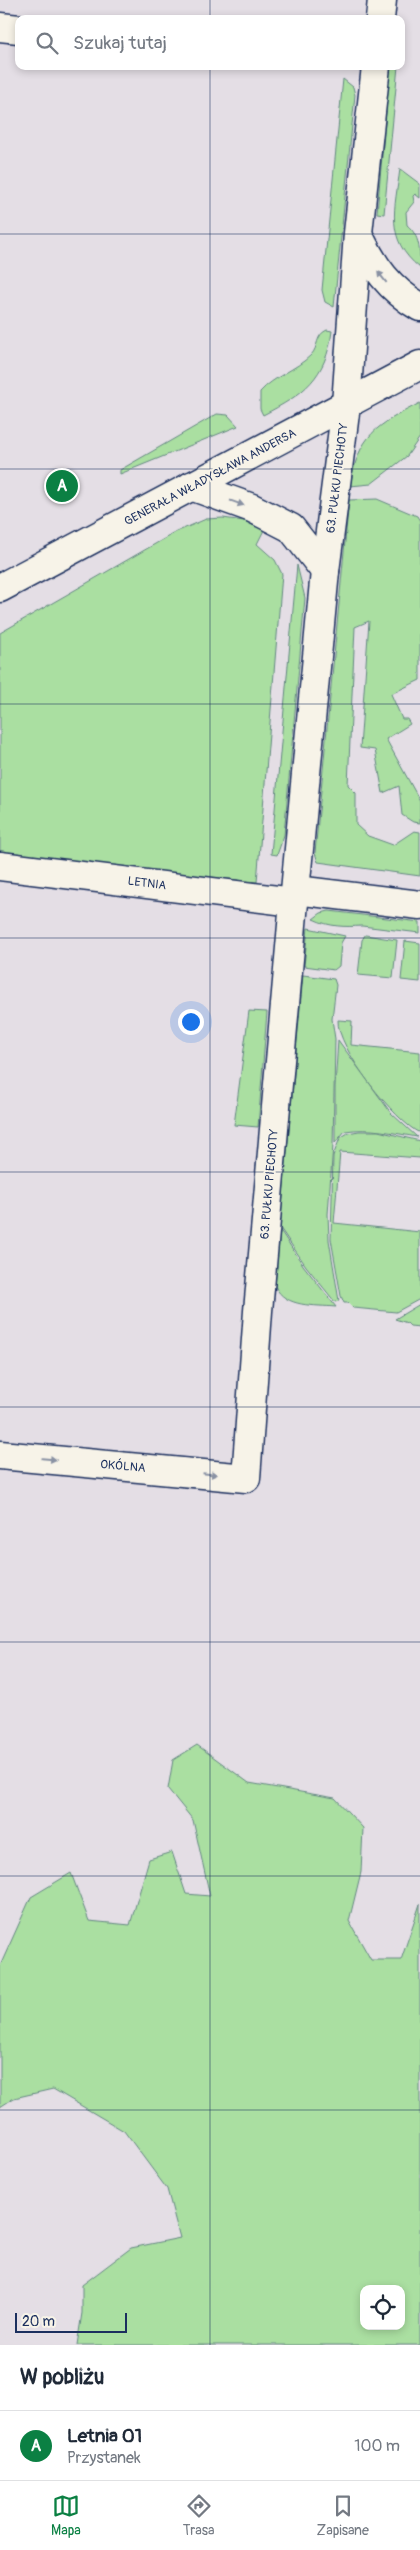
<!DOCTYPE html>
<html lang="pl">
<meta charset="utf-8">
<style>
:root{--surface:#fff;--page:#f6f6f7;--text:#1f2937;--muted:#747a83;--line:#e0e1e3;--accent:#0b8043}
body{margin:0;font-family:Pangolin,sans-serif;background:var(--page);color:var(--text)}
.controls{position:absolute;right:15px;bottom:15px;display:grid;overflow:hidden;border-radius:10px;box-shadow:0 2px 8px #0003}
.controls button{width:45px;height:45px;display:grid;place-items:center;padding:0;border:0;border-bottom:1px solid var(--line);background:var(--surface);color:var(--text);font:25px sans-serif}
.scale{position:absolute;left:15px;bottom:12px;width:112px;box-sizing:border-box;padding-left:5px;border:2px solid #1b2f5e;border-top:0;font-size:14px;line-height:18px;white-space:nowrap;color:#1b2f5e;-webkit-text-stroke:4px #f7f3e8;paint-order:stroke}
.you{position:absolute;left:190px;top:1021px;width:18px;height:18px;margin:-12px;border:4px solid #fff;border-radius:50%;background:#1a73e8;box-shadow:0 0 0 8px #1a73e833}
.badge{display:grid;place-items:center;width:32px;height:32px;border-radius:50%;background:var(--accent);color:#fff;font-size:16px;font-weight:700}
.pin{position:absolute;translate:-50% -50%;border:2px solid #fff;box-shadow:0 1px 5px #0006}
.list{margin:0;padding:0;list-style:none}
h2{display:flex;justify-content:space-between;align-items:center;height:65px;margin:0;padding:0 20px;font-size:21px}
h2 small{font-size:16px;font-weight:400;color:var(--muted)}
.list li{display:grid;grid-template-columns:32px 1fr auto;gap:15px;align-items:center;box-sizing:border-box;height:70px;padding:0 20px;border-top:1px solid var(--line)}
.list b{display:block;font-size:19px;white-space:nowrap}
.list p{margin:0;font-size:16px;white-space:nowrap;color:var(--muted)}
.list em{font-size:16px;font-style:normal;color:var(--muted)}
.icon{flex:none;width:28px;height:28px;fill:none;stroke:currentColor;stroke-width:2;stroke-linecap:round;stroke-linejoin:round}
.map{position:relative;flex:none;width:420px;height:2345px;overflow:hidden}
.search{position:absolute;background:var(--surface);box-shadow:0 2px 8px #0003;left:15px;right:15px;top:15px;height:55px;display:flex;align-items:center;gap:12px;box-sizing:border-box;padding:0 18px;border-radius:10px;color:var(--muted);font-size:19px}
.sheet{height:135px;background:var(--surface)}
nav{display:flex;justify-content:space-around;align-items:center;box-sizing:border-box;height:70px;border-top:1px solid var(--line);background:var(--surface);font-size:14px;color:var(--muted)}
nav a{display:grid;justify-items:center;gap:2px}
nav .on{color:var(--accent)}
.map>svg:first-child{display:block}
.green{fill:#aadfa1;stroke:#628780;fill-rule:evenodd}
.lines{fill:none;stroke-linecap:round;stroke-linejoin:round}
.minor-casing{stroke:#1b2f5e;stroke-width:31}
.major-casing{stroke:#1b2f5e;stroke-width:31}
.minor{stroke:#f7f3e8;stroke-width:28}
.major{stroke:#f7f3e8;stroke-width:28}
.oneway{fill:#8991a3}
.grid{fill:none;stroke:#1b2f5e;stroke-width:1;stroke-opacity:0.55}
.labels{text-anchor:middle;stroke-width:4;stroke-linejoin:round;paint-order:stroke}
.street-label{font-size:12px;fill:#1b2f5e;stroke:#f7f3e8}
</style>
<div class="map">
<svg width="420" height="2345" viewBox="0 0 420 2345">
<rect width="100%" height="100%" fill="#e4dee5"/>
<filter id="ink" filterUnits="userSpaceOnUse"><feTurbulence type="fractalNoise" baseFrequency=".02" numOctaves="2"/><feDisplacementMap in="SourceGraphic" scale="10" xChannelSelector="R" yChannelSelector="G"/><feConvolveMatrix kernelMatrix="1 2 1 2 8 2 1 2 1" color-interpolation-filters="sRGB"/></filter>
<g filter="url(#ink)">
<g class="green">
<polygon points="390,66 398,66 384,214 377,213"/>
<polygon points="343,79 353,87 355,95 334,307 325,302 322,290"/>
<path d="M400,169L420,184V198L415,194L413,196L414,202L406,212L407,225C420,236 420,250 420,268C384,239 395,208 400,169Z"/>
<path d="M327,330L332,331C326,378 304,394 263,415L260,409V392C274,376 296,370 311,355C319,347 315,335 327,330Z"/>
<path d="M420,403V437L407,456L371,484L350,486C359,434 376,426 420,403Z"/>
<polygon points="217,414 228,415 238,426 120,474 120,470"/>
<polygon points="377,499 417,516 420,521 420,680 391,694 402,719 407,719 410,724 386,739 420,801 420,823 413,822 402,815 399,786 383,793 375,750 360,748 369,621 355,627 348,785 356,793 356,825 368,836 393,845 414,831 420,832 420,876 318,862 315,853 349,500"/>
<polygon points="223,518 244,521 264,530 257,544 275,560 282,574 257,882 0,855 0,633 176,532 206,519"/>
<polygon points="297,565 305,598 284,835 277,855 271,854"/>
<path d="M329,911L420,922V933L362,926C344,927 330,927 313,919L321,913Z"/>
<polygon points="308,928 345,936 341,943 339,966 334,970 304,966"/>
<polygon points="365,935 397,940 393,978 358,975 362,940"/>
<polygon points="405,941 420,943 420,982 401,980"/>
<polygon points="303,975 334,979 336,985 332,1019 335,1039 333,1145 328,1214 329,1240 339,1301 335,1302 306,1266 280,1228"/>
<polygon points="249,1011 267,1012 258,1127 234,1125"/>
<path d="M338,1020L352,1021L351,1045L420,1052V1133C395,1122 336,1047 338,1020Z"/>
<path d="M338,1040L391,1113L417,1137C393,1133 370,1127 345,1131L335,1143V1087Z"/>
<polygon points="359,1131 378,1131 420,1141 420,1158 340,1152 334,1223 420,1232 420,1299 396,1312 353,1308 348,1303 344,1303 341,1296 331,1239 333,1156 340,1138 348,1133"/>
<path d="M280,1230L303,1265L336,1307C315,1305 285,1308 275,1286Z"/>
<polygon points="420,1304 420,1327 410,1326 407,1323 395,1319"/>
<path d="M197,1745L249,1783L335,1798L363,1828L361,1872L349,1921L371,1960H401L420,1904V2345H77L82,2313V2285L131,2248L180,2238L167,2189L124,2131L53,2089L14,2098L0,2107V1966L31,1897L71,1873L89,1921L130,1925L149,1859L172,1852L186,1894L210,1896L193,1820L168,1789L173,1760ZM364,2289H401V2326H364Z"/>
</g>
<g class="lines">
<g class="minor-casing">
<g id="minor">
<polyline points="380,19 382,0"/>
<polyline points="0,27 19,29"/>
<path d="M359,236C374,267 389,289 420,307"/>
<polyline points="191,486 252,508 291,528 325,571"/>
<polyline points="0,866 294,902"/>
<polyline points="296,890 420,905"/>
<polyline points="0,1455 246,1478 258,1311 294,902 325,571 346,405 358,233 376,66"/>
</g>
</g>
<g class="major-casing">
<polyline id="major" points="0,588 420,365"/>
</g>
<use href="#minor" class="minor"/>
<use href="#major" class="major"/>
</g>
<defs><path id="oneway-solid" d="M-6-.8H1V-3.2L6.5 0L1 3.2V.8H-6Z" transform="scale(1.25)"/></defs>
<g class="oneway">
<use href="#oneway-solid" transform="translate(382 277) rotate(-128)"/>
<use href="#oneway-solid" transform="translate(237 503) rotate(20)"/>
<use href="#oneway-solid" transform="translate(49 1459) rotate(5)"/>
<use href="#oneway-solid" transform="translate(210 1474) rotate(6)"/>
</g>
</g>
<path class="grid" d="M210,0V19M210,66V2345M0,234H420M0,469H420M0,704H420M0,938H420M0,1172H420M0,1407H420M0,1642H420M0,1876H420M0,2110H420"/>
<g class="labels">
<g class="street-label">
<text transform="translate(210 477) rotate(-28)" y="4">GENERAŁA WŁADYSŁAWA ANDERSA</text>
<text transform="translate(337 478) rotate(-83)" y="4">63. PUŁKU PIECHOTY</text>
<text transform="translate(147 883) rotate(7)" y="4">LETNIA</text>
<text transform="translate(269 1184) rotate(-85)" y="4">63. PUŁKU PIECHOTY</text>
<text transform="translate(123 1466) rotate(5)" y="4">OKÓLNA</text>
</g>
</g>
</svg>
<div class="controls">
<button><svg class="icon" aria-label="locate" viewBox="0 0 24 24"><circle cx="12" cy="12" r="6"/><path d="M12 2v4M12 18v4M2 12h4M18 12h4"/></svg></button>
</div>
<div class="scale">20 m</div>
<div class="you"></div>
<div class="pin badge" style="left:62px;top:486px">A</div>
<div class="search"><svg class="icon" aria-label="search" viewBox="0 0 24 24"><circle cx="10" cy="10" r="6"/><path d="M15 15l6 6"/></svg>Szukaj tutaj</div>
</div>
<section class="sheet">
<h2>W pobliżu<small></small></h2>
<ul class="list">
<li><span class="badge">A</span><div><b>Letnia 01</b><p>Przystanek</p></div><em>100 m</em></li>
</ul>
</section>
<nav>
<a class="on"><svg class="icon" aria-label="map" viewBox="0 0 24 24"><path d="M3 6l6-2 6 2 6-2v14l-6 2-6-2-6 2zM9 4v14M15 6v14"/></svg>Mapa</a>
<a><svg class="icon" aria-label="directions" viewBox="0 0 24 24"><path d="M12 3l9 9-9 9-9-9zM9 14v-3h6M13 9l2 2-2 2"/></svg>Trasa</a>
<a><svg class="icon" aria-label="saved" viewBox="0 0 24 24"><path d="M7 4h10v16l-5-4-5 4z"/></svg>Zapisane</a>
</nav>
